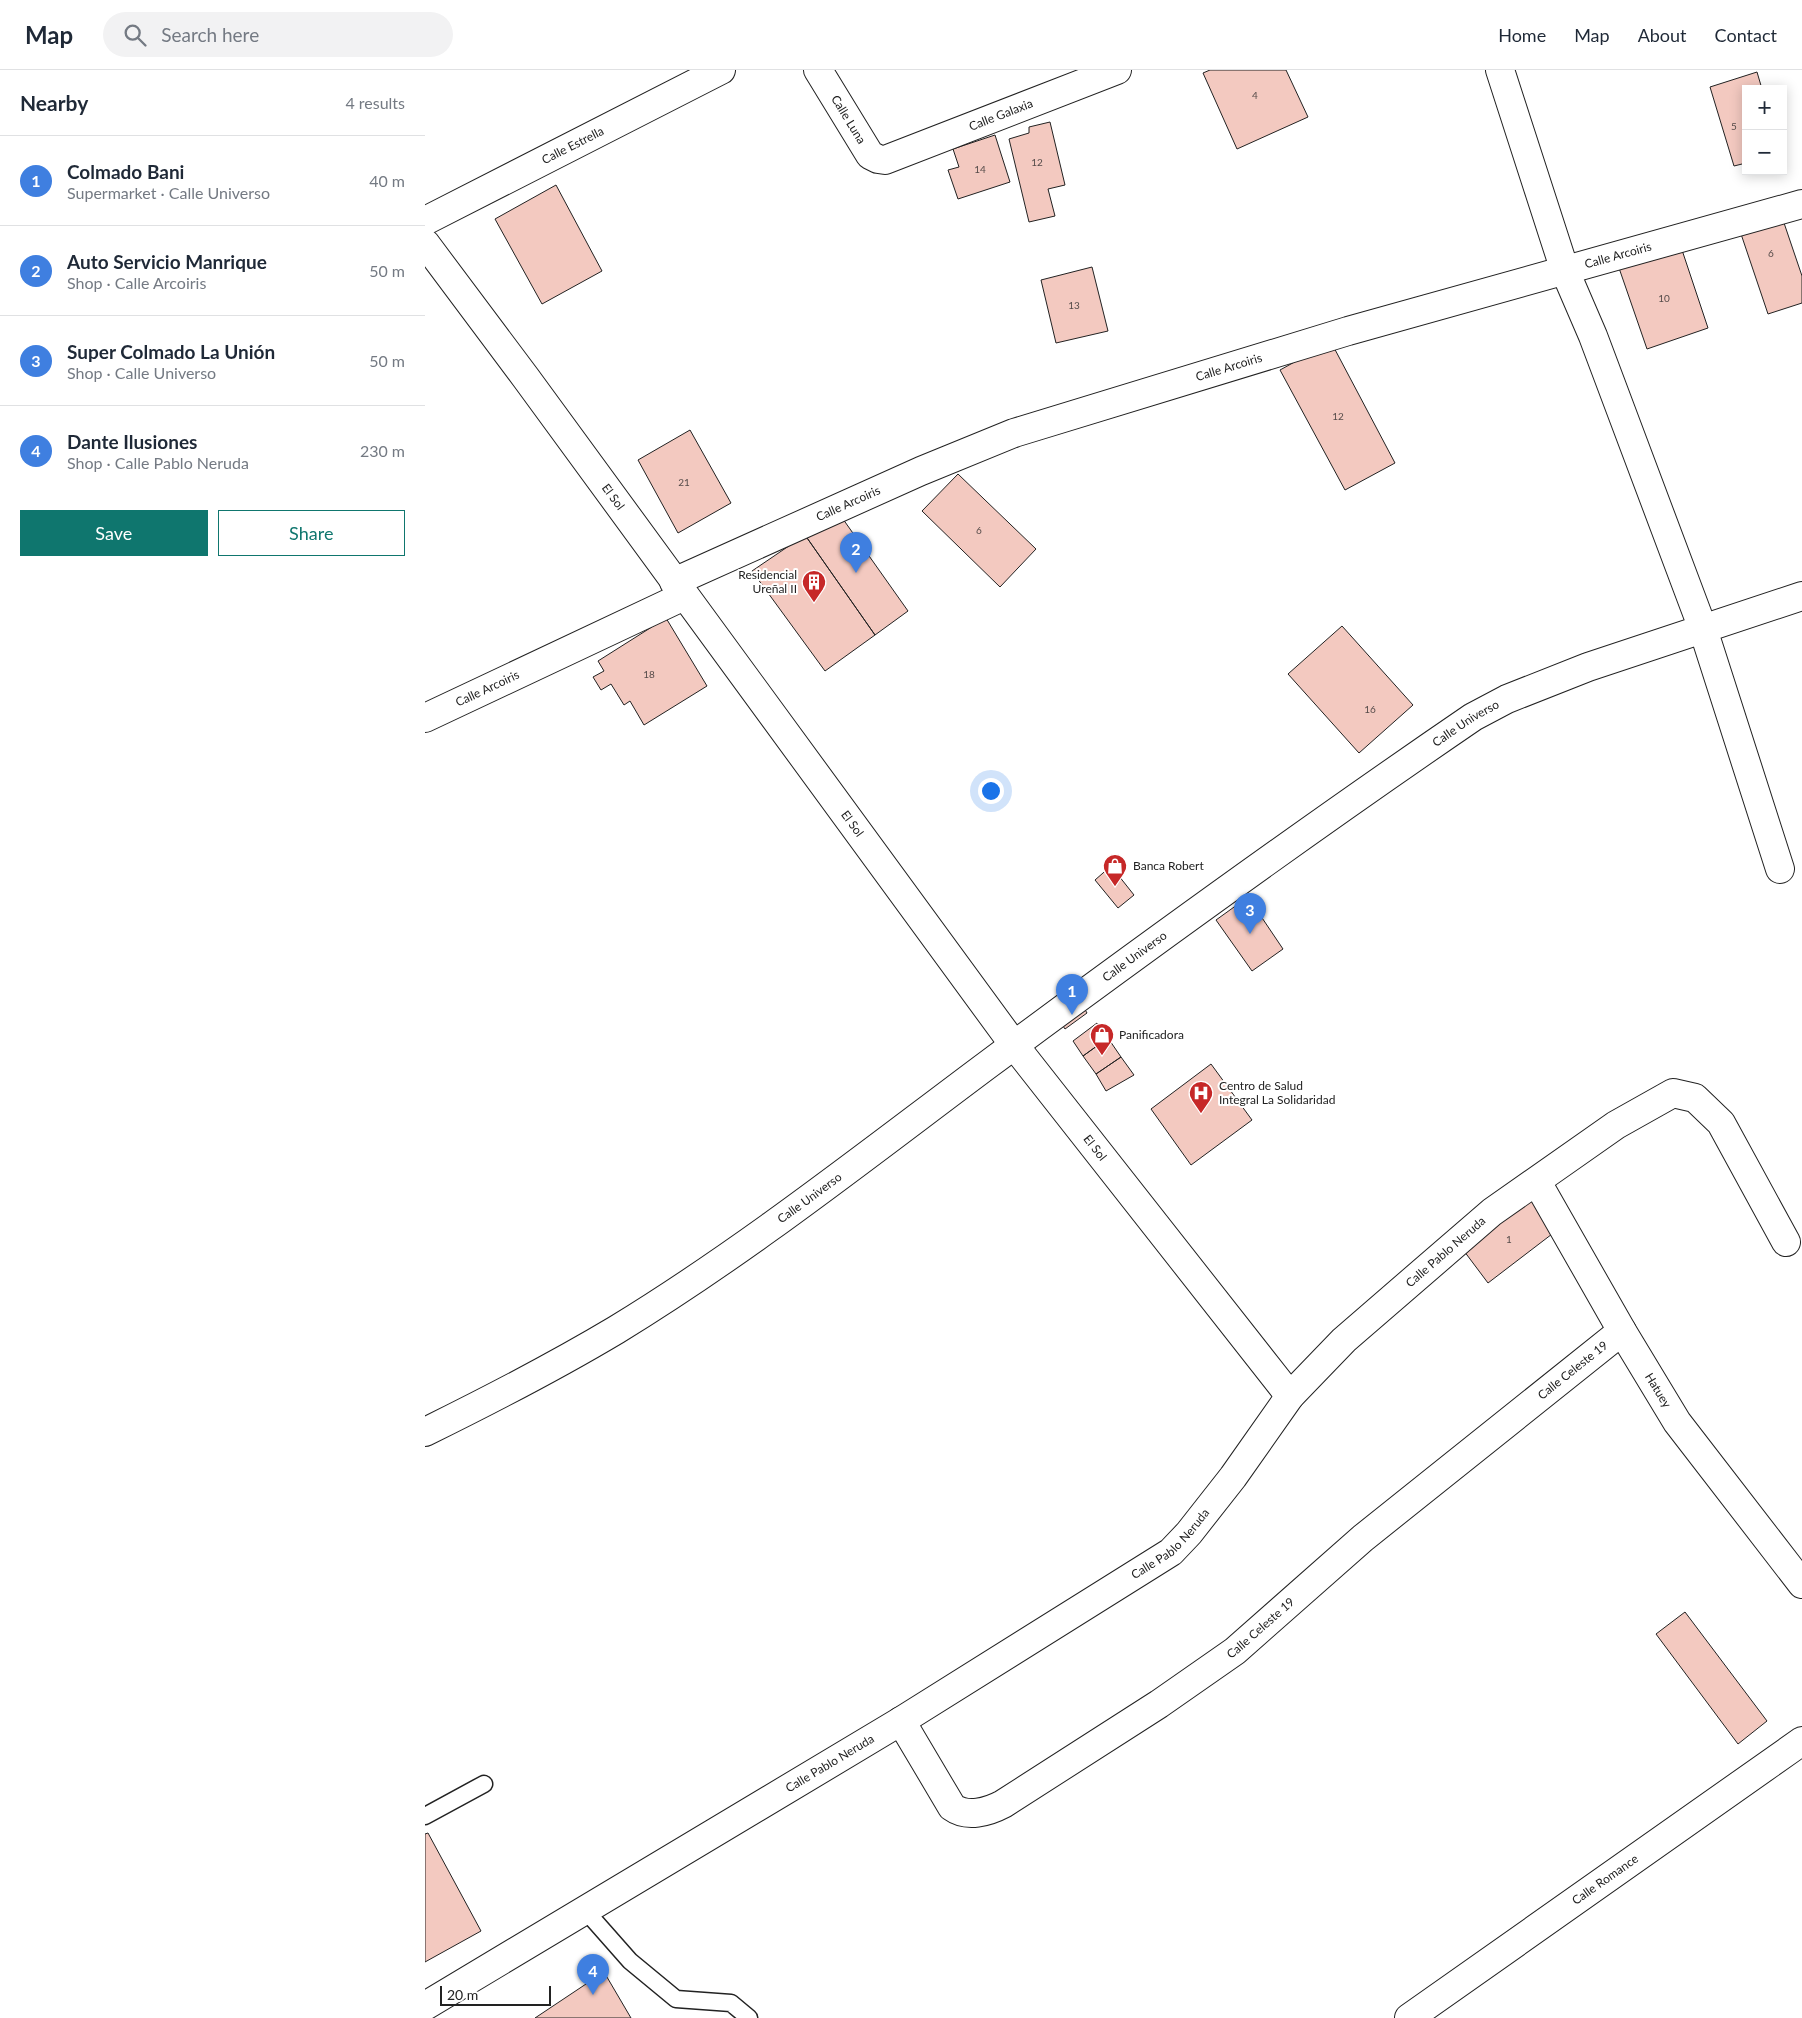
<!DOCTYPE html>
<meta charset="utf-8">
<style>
body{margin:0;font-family:Lato,sans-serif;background:#f2f2f3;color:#1f2937}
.controls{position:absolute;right:15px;top:15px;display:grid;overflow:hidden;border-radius:0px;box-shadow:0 2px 12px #0003}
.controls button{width:45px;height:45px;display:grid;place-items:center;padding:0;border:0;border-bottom:1px solid #e0e1e3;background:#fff;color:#1f2937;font:25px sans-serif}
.scale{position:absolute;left:15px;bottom:12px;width:111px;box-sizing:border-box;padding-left:5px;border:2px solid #222;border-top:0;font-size:14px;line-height:18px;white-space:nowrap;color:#222;-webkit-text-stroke:4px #fff;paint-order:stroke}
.you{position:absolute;left:565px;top:720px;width:18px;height:18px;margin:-12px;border:4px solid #fff;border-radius:50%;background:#1a73e8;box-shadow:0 0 0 8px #1a73e833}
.badge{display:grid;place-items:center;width:32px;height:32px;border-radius:50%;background:#0f766e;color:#fff;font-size:16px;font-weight:700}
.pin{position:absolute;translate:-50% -41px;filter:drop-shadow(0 1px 2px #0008)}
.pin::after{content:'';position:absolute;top:26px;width:18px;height:15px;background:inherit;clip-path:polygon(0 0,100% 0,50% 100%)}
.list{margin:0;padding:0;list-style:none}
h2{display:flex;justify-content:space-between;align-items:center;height:65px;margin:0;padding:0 20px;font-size:21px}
h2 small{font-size:16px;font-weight:400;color:#747a83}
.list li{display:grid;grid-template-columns:32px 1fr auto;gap:15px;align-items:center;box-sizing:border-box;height:90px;padding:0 20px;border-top:1px solid #e0e1e3}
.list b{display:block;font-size:19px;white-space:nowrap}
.list p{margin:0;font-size:16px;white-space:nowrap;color:#747a83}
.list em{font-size:16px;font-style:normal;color:#747a83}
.actions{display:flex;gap:10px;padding:15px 20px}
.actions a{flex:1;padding:11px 0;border:1px solid #0f766e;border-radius:0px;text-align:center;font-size:18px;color:#0f766e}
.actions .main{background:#0f766e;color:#fff}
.icon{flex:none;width:28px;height:28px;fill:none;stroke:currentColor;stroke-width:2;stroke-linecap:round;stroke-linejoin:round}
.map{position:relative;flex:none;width:1377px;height:1948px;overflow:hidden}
header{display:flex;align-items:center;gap:30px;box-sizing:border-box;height:70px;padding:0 25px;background:#fff;border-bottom:1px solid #e0e1e3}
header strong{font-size:24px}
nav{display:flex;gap:28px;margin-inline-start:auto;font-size:18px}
.search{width:350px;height:45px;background:#f2f2f3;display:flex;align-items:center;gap:12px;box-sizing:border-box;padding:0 18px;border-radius:28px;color:#747a83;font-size:19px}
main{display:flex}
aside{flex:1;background:#fff}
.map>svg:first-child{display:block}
.building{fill:#f3c9c0;stroke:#222}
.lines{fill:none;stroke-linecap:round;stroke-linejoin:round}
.lane-casing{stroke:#222;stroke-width:19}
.street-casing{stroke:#222;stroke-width:30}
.lane{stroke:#fff;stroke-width:16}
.street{stroke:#fff;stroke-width:28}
.labels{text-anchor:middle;stroke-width:4;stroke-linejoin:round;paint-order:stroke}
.number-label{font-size:10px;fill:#564c4a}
.street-label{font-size:12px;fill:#222;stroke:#fff}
.poi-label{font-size:12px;fill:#222;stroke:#fff;text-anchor:start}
</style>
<header>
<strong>Map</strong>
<div class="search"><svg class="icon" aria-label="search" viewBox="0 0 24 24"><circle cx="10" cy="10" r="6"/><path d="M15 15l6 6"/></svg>Search here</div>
<nav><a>Home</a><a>Map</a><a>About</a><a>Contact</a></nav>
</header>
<main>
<aside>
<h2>Nearby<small>4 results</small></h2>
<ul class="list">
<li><span class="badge" style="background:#3f7fe0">1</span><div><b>Colmado Bani</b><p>Supermarket · Calle Universo</p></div><em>40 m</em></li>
<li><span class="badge" style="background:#3f7fe0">2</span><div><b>Auto Servicio Manrique</b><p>Shop · Calle Arcoiris</p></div><em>50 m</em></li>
<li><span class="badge" style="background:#3f7fe0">3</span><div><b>Super Colmado La Unión</b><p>Shop · Calle Universo</p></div><em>50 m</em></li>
<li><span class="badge" style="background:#3f7fe0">4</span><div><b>Dante Ilusiones</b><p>Shop · Calle Pablo Neruda</p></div><em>230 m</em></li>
</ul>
<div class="actions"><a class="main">Save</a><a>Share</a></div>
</aside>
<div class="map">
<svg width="1377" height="1948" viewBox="0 0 1377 1948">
<rect width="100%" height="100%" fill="#fff"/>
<path class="building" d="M785,0H861L883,47L812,79L778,3Z
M1332,2L1337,19H1321V93L1309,96L1285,17Z
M625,52L640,115L623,119L630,146L604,152L584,69L604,63V57Z
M570,65L585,112L533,129L523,100L534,97L528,79Z
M131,115L177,201L117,234L70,149Z
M1357,147L1377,206V233L1343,244L1315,161Z
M1256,177L1283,258L1222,279L1194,198Z
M667,197L683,261L631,273L616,210Z
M906,272L970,393L920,420L855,300Z
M265,360L306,433L253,463L213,390Z
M533,404L611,479L575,517L497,441Z
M413,442L483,541L450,565L380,465Z
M380,465L450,565L400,601L327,501Z
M241,548L282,616L219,655L205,631L199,635L186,614L176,620L168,607L179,601L173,591Z
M917,556L988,635L934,683L863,604Z
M686,796L709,825L693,838L670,810Z
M823,827L858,879L827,901L791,850Z
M655,931L662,943L640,959L632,947Z
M672,953L683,968L658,986L648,971Z
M683,968L696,987L671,1004L658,986Z
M696,987L709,1005L681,1021L671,1004Z
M786,994L827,1050L766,1095L726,1039Z
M1105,1125L1131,1161L1063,1213L1036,1177Z
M1260,1542L1342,1651L1313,1674L1231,1564Z
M3,1763L56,1861L0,1892V1764Z
M179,1902L206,1948H110Z"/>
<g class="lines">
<g class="lane-casing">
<path id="lane" d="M0,1746L59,1714
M160,1840L205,1891L251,1929L306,1933L324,1948"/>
</g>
<g class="street-casing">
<g id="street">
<path id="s1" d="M393,0L445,85L453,89L460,90L692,0"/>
<path d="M1075,0L1140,201L1168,266L1278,559L1355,799"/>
<path id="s2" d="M0,151L296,0"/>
<path id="s3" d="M0,173L101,308L589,975L865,1326"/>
<path id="s4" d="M249,512L496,401L589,363L923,261L1377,134"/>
<path id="s5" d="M0,648L259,526"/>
<path id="s6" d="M1112,1112L1197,1261L1252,1352L1377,1514"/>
<path id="s7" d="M0,1362C65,1330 129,1297 191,1260C322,1180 443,1084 565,993C724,875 884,759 1048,647L1082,629L1163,597L1377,526"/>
<path id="s8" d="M476,1651L527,1737C542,1748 563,1742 578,1734L734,1634L810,1581L938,1468L1197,1261"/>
<path id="s9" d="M0,1936L476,1651L746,1482L764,1463L808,1407L865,1326L919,1270L1067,1142L1191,1055L1248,1023L1270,1028L1296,1053L1361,1172"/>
<path id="s10" d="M984,1948L1377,1671"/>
</g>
</g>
<use href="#lane" class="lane"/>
<use href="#street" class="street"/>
</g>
<defs>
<g id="building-pin" transform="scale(1.25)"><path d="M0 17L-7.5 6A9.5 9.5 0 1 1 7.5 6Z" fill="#c62828" stroke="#fff"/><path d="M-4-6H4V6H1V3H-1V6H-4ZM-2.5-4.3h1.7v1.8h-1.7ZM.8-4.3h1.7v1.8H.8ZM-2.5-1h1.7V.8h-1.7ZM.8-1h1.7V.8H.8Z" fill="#fff"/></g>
<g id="shop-pin" transform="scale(1.25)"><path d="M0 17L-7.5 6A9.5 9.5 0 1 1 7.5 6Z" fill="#c62828" stroke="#fff"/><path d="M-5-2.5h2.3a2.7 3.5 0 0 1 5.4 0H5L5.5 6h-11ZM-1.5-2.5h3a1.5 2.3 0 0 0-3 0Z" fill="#fff"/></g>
<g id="hospital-pin" transform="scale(1.25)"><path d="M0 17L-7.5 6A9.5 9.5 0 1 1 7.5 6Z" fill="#c62828" stroke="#fff"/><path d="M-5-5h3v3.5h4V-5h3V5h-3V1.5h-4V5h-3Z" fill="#fff"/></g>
</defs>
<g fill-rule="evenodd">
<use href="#building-pin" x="389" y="512"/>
<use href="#shop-pin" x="690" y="796"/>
<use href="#shop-pin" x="677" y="965"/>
<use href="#hospital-pin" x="776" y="1023"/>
</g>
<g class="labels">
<g class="number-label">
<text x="830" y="29">4</text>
<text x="1309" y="60">5</text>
<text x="612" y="96">12</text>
<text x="555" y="103">14</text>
<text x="1346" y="187">6</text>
<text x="1239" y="232">10</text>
<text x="649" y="239">13</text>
<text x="913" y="350">12</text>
<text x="259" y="416">21</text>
<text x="554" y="464">6</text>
<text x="224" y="608">18</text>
<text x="945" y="643">16</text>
<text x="1084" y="1173">1</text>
</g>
<g class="street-label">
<text dy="4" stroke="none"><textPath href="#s1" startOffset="240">Calle Galaxia</textPath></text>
<text dy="4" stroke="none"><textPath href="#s1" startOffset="58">Calle Luna</textPath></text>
<text dy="4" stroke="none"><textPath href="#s2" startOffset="166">Calle Estrella</textPath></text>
<text dy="4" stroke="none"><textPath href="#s4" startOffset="1001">Calle Arcoiris</textPath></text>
<text dy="4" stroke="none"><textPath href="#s4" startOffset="596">Calle Arcoiris</textPath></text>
<text dy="4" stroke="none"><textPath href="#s3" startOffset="316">El Sol</textPath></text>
<text dy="4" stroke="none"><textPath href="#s4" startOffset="191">Calle Arcoiris</textPath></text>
<text dy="4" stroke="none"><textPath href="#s5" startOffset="69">Calle Arcoiris</textPath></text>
<text dy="4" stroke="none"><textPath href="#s7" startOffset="1261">Calle Universo</textPath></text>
<text dy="4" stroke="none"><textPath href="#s3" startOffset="721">El Sol</textPath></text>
<text dy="4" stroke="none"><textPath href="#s7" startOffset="856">Calle Universo</textPath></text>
<text dy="4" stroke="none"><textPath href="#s3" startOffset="1126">El Sol</textPath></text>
<text dy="4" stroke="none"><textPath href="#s7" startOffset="451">Calle Universo</textPath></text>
<text dy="4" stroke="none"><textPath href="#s9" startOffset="1282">Calle Pablo Neruda</textPath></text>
<text dy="4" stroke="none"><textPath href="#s8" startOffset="871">Calle Celeste 19</textPath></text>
<text dy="4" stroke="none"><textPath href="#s6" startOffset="241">Hatuey</textPath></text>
<text dy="4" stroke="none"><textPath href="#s9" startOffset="878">Calle Pablo Neruda</textPath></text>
<text dy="4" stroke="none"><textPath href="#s8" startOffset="466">Calle Celeste 19</textPath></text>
<text dy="4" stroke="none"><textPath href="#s9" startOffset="472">Calle Pablo Neruda</textPath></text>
<text dy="4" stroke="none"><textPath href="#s10" startOffset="240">Calle Romance</textPath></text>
</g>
<g class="poi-label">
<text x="372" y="509" text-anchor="end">Residencial<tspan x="372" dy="14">Ureñal II</tspan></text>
<text x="708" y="800">Banca Robert</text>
<text x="694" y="969">Panificadora</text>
<text x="794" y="1020">Centro de Salud<tspan x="794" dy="14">Integral La Solidaridad</tspan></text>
</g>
</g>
</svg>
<div class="controls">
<button>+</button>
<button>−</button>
</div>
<div class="scale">20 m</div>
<div class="you"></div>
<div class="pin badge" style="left:647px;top:945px;background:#3f7fe0">1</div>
<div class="pin badge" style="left:431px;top:503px;background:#3f7fe0">2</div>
<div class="pin badge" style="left:825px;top:864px;background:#3f7fe0">3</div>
<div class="pin badge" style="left:168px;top:1925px;background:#3f7fe0">4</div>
</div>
</main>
